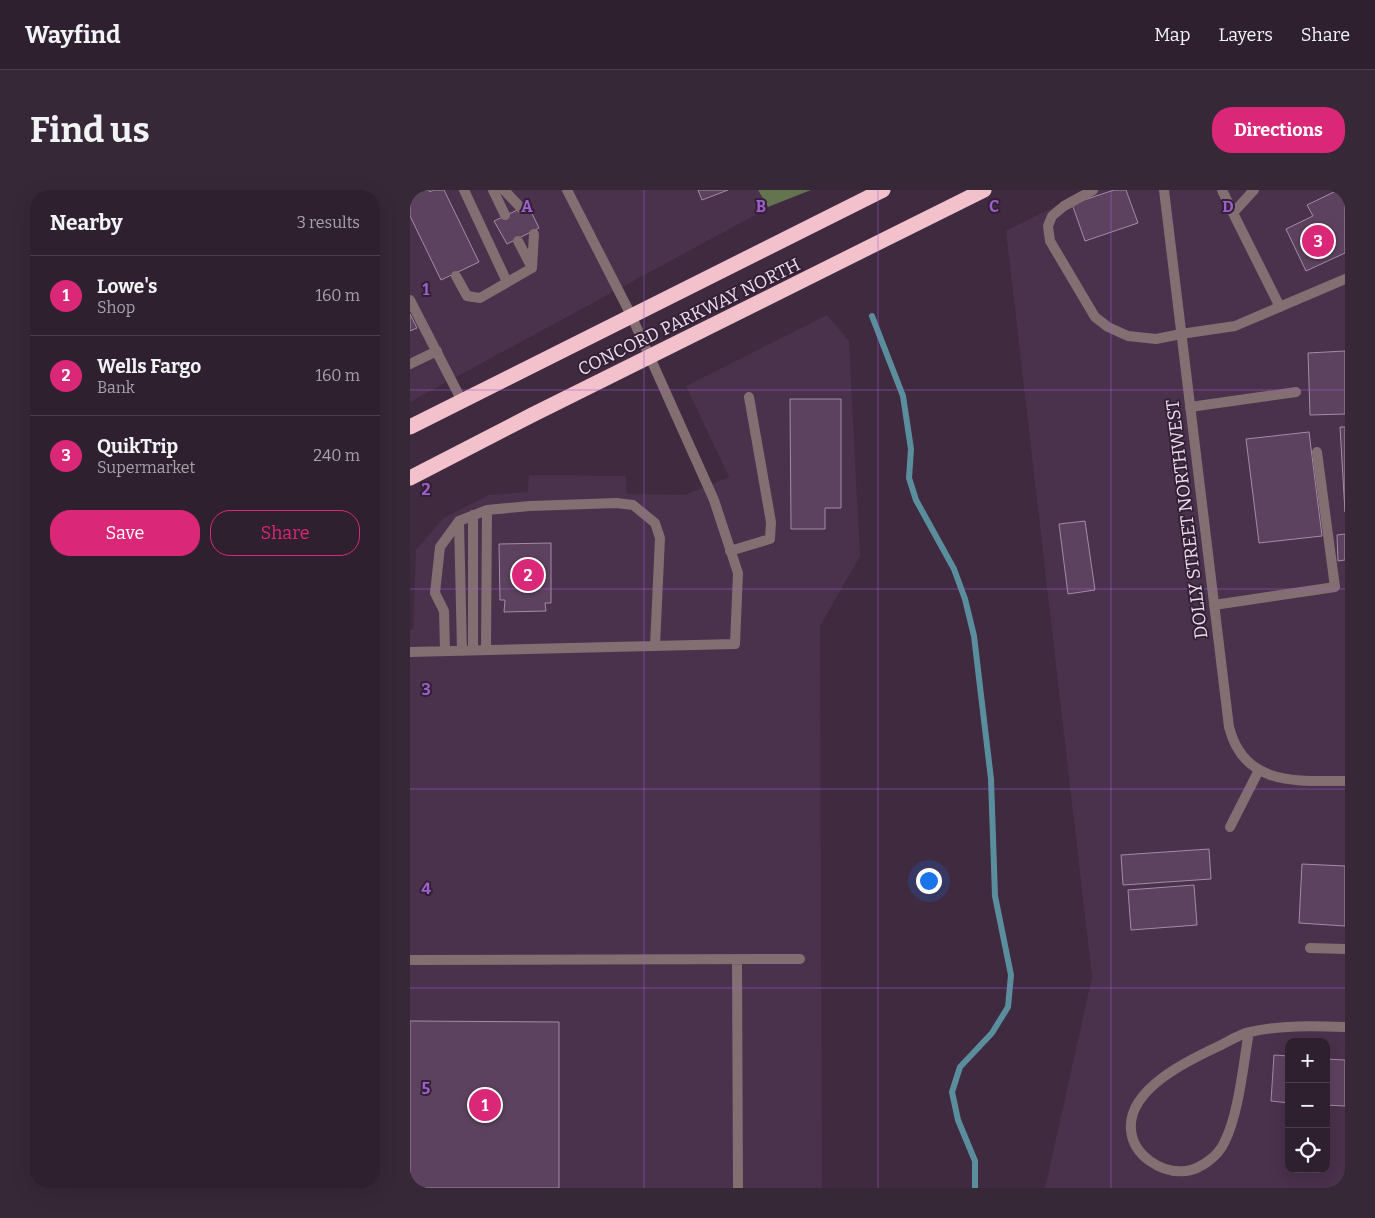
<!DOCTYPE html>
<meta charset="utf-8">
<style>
body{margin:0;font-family:Bitter,serif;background:#372838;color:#f1f3f6}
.controls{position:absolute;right:15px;bottom:15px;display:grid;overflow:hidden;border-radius:10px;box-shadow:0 5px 20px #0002}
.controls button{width:45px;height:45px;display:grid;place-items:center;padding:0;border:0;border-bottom:1px solid #4a3e4c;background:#2f2030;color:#f1f3f6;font:25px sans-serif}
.you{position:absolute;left:518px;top:690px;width:18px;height:18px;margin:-12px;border:4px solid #fff;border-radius:50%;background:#1a73e8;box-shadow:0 0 0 8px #1a73e833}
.badge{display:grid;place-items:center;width:32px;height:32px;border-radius:50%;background:#db2777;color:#fff;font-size:16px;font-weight:700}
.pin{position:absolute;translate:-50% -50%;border:2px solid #fff;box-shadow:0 1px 5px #0006}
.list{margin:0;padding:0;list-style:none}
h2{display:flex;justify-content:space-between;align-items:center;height:65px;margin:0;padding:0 20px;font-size:21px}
h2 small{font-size:16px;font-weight:400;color:#a7a3ab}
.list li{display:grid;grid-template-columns:32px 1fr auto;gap:15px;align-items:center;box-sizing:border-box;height:80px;padding:0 20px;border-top:1px solid #4a3e4c}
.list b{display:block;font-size:19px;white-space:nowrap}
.list p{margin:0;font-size:16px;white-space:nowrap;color:#a7a3ab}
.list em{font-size:16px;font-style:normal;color:#a7a3ab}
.actions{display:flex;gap:10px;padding:15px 20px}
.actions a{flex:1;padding:11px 0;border:1px solid #db2777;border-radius:20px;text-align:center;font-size:18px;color:#db2777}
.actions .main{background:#db2777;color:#fff}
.icon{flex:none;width:28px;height:28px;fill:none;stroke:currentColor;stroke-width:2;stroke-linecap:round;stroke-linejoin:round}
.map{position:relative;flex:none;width:935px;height:998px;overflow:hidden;border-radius:20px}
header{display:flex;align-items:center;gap:30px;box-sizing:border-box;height:70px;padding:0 25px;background:#2f2030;border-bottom:1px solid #4a3e4c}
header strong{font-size:24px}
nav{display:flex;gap:28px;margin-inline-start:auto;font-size:18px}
.intro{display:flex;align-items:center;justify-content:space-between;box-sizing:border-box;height:120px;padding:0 30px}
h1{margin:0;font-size:35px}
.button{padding:12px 22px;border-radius:20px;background:#db2777;color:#fff;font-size:18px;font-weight:700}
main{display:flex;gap:30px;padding:0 30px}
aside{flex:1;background:#2f2030;border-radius:20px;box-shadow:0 5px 20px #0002}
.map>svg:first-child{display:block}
.built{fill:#4a314c;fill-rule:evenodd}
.forest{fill:#63744f}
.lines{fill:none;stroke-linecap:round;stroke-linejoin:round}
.stream{stroke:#5b8e9d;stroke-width:6}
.building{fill:#5d425f;stroke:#a48ba6}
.lane{stroke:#836e72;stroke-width:10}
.street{stroke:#836e72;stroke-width:10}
.highway{stroke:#f2c1cb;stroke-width:15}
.grid{fill:none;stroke:#9d61cd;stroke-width:1;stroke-opacity:0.55}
.labels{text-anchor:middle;stroke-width:4;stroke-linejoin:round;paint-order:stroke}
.street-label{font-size:18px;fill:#ecdeed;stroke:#342036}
.grid-label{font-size:16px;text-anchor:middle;font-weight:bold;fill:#9d61cd;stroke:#342036;stroke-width:4;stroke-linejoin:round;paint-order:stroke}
</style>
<header>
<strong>Wayfind</strong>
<nav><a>Map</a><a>Layers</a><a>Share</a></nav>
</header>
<div class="intro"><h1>Find us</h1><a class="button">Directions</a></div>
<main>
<aside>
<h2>Nearby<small>3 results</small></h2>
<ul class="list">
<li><span class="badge">1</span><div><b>Lowe's</b><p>Shop</p></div><em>160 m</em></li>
<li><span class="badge">2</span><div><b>Wells Fargo</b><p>Bank</p></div><em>160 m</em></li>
<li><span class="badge">3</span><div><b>QuikTrip</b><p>Supermarket</p></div><em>240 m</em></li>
</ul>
<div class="actions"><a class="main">Save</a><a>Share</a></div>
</aside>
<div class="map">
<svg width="935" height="998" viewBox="0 0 935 998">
<rect width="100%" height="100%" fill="#3f2a40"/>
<path class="built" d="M0,0H348L358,18L0,212Z
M677,0H935V998H635L682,787L596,41ZM879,852H916V979H879Z
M417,125L439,151L450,366L410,436L412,998H0V440H3L6,360L34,328L79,305L118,302L119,285L216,286L217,304L275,305L319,287L276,196Z"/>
<path class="forest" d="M348,0H401L358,17Z"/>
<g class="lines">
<path class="stream" d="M462,126L493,206L501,259L499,288L506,310L544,379L555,409L564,446L581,589L585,706L601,785L598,817L582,843L550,877L542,902L548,930L565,971V998"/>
</g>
<path class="building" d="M0,0H19L20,2L23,0H34L69,72L31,90L0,26Z
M288,0H318L292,10Z
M704,0H716L728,33L675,51L662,14Z
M928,0H935V63L896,81L876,39L903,26L897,15Z
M118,15L129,38L97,54L84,31Z
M0,124L7,138L0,141Z
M935,161V224L900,225L898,163Z
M380,209H431V318H415V339H381Z
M930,237H935V322Z
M899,242L912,346L849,353L836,249Z
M675,331L685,400L658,404L649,334Z
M935,344V370L928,371L927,345Z
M141,353V413H135L136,421L94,422L95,410H90L89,354Z
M799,659L801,689L713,695L711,665Z
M892,674L935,676V736L889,733Z
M784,695L787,735L721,740L718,700Z
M0,831L149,832V998H0Z
M864,865L879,866V913L861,911Z
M916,869L935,870V916L916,915Z"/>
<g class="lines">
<path class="lane" d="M54,0L97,92
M83,0L95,25
M94,0L111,18
M683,0L654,16L642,26L638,36L640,51L685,127L698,137L718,146L746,149L771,144L825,136L935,89
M812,0L823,23
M844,0L823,23L870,117
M122,78L124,44
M46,86L57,106L70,108L122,78L108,51
M0,110L52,211
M0,174L27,161
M780,217L886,202
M49,331L52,461
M320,361L360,349L361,332L339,207
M804,415L925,397L907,262
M63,460V325
M76,460L77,320
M35,461L34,421L25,403L30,357L49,331L77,320L120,316L206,313L223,315L245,333L250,348L245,456
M0,462L325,454L328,383L304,310L221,125L157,0
M820,637L849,580
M900,758L935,759
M327,769L328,998
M0,770L390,769
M839,842C833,875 829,924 814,953C808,966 791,979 776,981C751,984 723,965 721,940C717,899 779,870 809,856C819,851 830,844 840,842C871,835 904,836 935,837"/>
<path class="street" d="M754,0L819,537C834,596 886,591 935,591"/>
<path class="highway" d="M0,237L473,0
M0,288L122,225L574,0"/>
</g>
<path class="grid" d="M234,0V998M468,0V998M701,0V998M0,200H935M0,399H935M0,599H935M0,798H935"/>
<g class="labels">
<g class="street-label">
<text transform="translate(279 127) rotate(-26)" y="6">CONCORD PARKWAY NORTH</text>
<text transform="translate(777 329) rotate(-97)" y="6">DOLLY STREET NORTHWEST</text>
</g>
</g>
<g class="grid-label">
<text x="117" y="22">A</text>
<text x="351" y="22">B</text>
<text x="584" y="22">C</text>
<text x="818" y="22">D</text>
<text x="16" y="105">1</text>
<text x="16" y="305">2</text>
<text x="16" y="505">3</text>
<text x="16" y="704">4</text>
<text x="16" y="904">5</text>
</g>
</svg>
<div class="controls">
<button>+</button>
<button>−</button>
<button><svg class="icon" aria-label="locate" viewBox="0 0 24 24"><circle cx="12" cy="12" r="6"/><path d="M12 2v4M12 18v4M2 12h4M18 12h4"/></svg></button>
</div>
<div class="you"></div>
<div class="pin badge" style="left:75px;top:915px">1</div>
<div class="pin badge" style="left:118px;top:385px">2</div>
<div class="pin badge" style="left:908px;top:51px">3</div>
</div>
</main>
